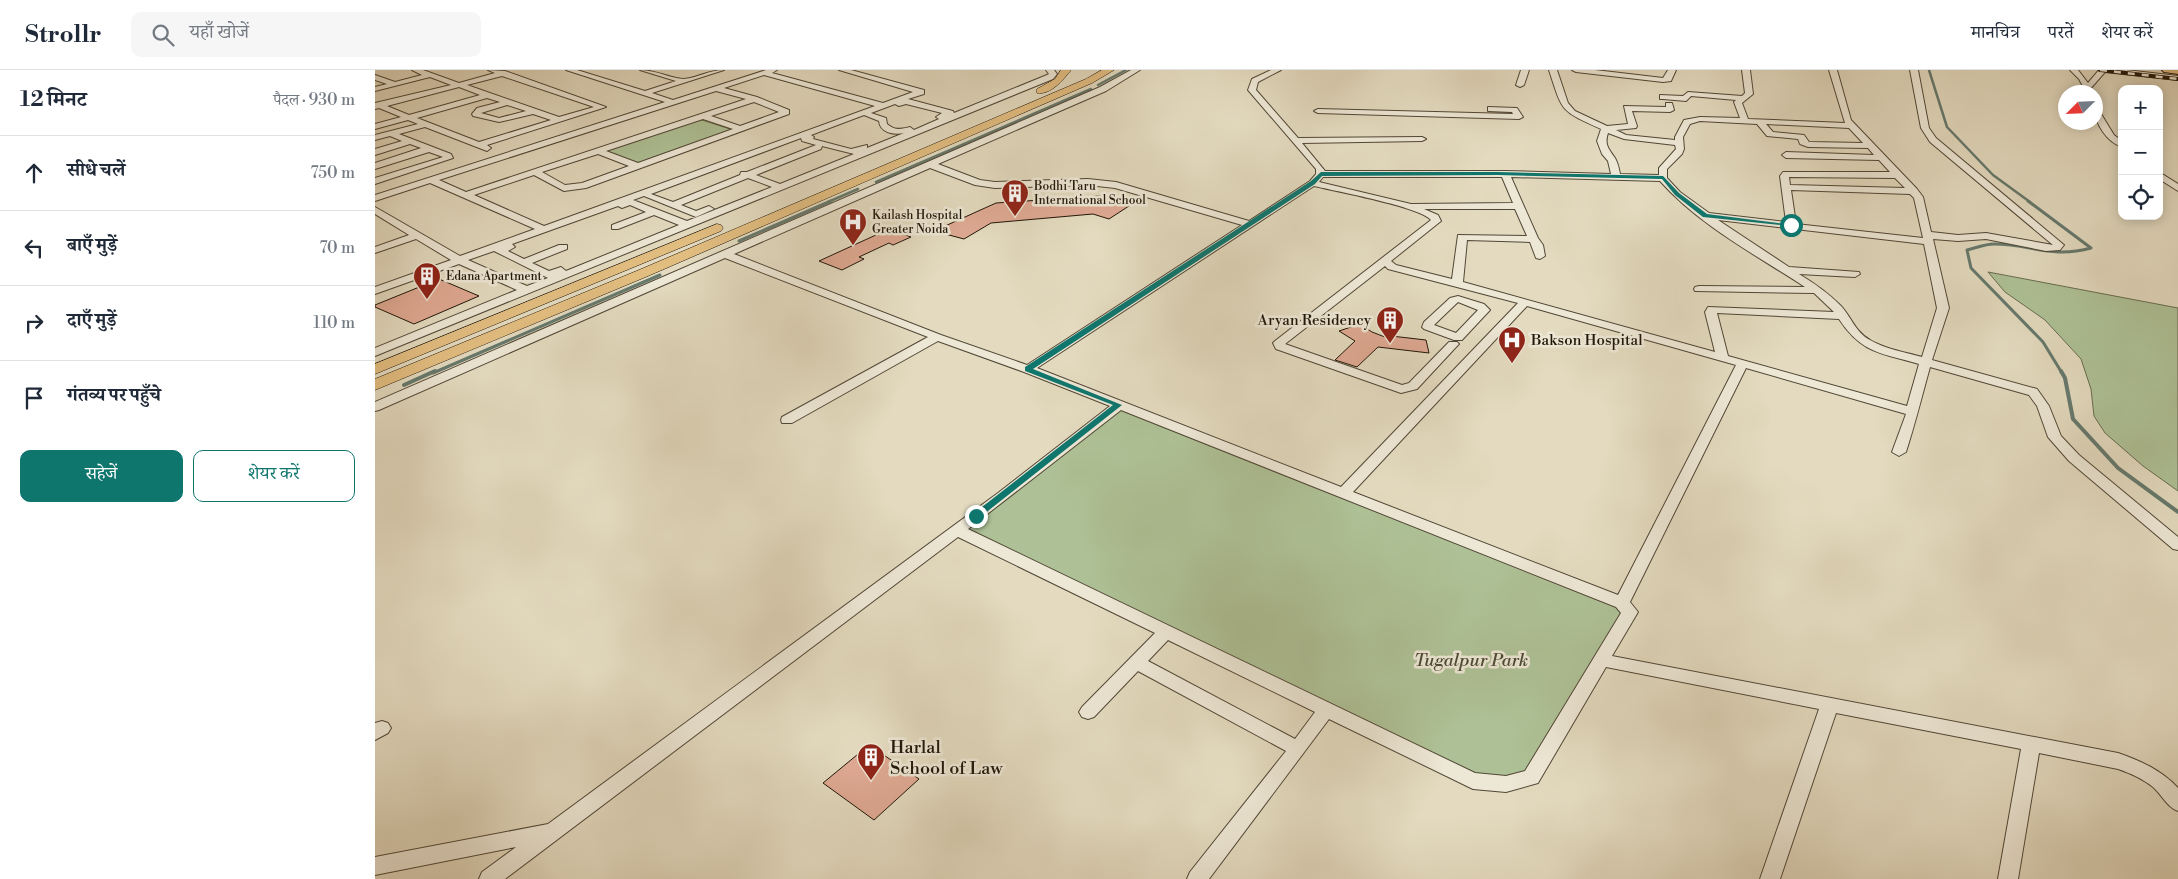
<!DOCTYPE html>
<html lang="hi">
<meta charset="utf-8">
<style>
body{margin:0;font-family:"Libre Bodoni","Noto Serif Devanagari",serif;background:#f6f6f7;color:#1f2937}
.controls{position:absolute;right:15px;top:15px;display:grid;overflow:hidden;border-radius:10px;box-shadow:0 2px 12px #0003}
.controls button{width:45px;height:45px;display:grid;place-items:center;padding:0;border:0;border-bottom:1px solid #e0e1e3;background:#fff;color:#1f2937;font:25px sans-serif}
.compass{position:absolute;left:1683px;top:15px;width:45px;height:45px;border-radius:50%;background:#fff;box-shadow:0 2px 12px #0003;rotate:246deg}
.stop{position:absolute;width:15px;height:15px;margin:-11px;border:4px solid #0f766e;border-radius:50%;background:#fff}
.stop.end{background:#0f766e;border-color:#fff;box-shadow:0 1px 5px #0008}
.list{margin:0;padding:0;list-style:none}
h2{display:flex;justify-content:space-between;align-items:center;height:65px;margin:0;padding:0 20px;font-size:21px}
h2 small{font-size:16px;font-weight:400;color:#747a83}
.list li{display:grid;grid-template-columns:32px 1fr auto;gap:15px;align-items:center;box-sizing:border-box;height:75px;padding:0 20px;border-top:1px solid #e0e1e3}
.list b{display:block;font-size:19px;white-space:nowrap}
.list em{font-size:16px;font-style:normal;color:#747a83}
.actions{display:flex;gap:10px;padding:15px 20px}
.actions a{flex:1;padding:11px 0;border:1px solid #0f766e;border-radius:10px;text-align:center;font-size:18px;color:#0f766e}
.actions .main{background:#0f766e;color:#fff}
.icon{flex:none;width:28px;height:28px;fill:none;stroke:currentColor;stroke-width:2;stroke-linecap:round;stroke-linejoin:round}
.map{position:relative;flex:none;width:1803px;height:809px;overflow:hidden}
header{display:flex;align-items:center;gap:30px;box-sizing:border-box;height:70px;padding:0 25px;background:#fff;border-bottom:1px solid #e0e1e3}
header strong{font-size:24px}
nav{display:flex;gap:28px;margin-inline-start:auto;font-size:18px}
.search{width:350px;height:45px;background:#f6f6f7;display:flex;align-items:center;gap:12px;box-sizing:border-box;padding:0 18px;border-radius:10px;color:#747a83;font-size:19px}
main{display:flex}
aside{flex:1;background:#fff}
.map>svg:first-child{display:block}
.green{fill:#aec196;stroke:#676c50}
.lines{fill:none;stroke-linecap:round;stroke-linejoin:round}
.stream-far2{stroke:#66796d;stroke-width:2.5}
.stream-far1{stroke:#66796d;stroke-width:3}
.stream{stroke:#66796d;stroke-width:4}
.building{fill:#dfa993;stroke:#201609}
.minor-casing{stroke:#514736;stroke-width:2}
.major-casing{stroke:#201609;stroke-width:1}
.highway-casing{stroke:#201609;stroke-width:2}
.minor{fill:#ede7d5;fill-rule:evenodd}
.major{fill:#e2bd80;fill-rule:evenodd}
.highway{fill:#e2bd80;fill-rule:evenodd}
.rail-casing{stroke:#201609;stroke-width:4}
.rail{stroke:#ede7d5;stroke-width:2.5;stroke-dasharray:7;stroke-linecap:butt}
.route{fill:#0f766e}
.labels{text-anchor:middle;stroke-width:5;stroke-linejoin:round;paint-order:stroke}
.far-poi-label{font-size:12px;fill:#201609;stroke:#ede7d5;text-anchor:start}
.poi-label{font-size:15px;fill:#201609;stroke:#ede7d5;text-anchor:end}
.near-park-label{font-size:18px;font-style:italic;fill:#4b4933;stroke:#ede7d5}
.near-poi-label{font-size:18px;fill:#201609;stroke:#ede7d5;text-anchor:start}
</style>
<header>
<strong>Strollr</strong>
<div class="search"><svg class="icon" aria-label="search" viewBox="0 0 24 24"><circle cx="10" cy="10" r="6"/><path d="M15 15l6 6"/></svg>यहाँ खोजें</div>
<nav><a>मानचित्र</a><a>परतें</a><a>शेयर करें</a></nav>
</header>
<main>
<aside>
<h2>12 मिनट<small>पैदल · 930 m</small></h2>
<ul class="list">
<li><svg class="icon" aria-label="ahead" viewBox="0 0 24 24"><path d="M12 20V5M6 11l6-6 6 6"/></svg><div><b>सीधे चलें</b></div><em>750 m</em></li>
<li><svg class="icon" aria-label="left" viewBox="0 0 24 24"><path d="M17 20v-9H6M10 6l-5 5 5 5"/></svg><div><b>बाएँ मुड़ें</b></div><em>70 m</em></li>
<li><svg class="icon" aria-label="right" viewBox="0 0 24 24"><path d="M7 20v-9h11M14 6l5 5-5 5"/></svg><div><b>दाएँ मुड़ें</b></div><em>110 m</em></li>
<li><svg class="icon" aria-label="arrive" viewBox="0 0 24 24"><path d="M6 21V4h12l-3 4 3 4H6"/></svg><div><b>गंतव्य पर पहुँचे</b></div></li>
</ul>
<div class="actions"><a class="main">सहेजें</a><a>शेयर करें</a></div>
</aside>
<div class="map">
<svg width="1803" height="809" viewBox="0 0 1803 809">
<rect width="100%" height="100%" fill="#e3dabf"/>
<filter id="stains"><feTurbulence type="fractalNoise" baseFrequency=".004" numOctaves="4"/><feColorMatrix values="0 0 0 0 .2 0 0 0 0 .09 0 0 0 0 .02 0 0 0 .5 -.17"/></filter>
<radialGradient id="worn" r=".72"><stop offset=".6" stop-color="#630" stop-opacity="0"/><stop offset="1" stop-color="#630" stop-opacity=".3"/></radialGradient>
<path class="green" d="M324,49L358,60L264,94L229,81Z
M1613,202L1803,238V421L1768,396L1730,363L1719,346L1716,319L1706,289L1670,250L1630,222Z
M744,335L1252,537L1156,707L1098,711L582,460Z"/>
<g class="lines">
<path class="stream-far2" d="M1554,0L1572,57L1618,105L1655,132
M723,15L751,0
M501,112L716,19
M453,132L483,119"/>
<path class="stream-far1" d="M1653,131L1716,178C1676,189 1656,174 1619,174C1610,174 1601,178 1592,180L1596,198L1668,272L1687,303
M364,171L456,131
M58,303L285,205"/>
<path class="stream" d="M1686,301L1690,308L1698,349L1743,398L1803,442
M29,315L60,301"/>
</g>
<path class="building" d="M725,126L757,134L734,149L718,144L616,153L589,169L559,161L621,133Z
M514,159L536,167L518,175L514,173L484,187L489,189L467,200L444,191Z
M64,209L104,226L39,254L0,237V235Z
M985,254L997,262L1015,269L1016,266L1051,270L1054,283L1003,277L982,297L960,290L980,271L964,261Z
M494,675L544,709L499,750L448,713Z"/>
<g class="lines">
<g class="minor-casing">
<path id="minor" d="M37,0H48L84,13L120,3L113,0L130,1L231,37L112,75L116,78L112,81L50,57L24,64L76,84L78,88L0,114V108L68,87L54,82L0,99V93L46,78L35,74L0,85V79L27,71L15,66L0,70V65L43,54L33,50L0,59V54L26,47L4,38L0,39V33L76,15L55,7L0,21V17L12,14L0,10V5L20,12L47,5ZM127,6L219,37L184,47L92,15ZM84,17L105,25L34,45L12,36ZM112,28L125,32L102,38L97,44L98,46L124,52L158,44L176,50L104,72L42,48ZM132,35L151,41L124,48L106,43Z
M191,0H202L270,21L301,11L265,0C281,0 297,9 309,9C322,8 334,0 349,0L277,23L298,30L391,0H402L397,3L508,33L538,22L464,0H476L549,20V24L533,29L578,41L579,43L672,5L674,4L671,0H679L682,4L678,9L0,286V278L142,220L84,194L0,224V217L76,190L41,169L0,183V177L34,165L0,144V137L85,186L160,159L55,113L0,131V125L290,32ZM389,5L500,36L169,156L99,125L159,105L189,121L211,118L414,44V40L382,27L349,18ZM341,21L371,29L91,122L64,110ZM379,32L404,42L365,56L336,46ZM520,34L524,36L531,34L567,43L561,47L564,49L539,60L535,57C526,59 520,61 512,54L511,48L496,43ZM489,45L504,51C505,63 519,65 529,63L492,78V75L476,79L438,69L439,67L436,65ZM328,49L358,59L263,93L231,81ZM426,68L427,71L441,75L372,102H366L365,105L298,132L276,124ZM447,76L479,84L405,114L381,105L446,79ZM223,84L254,96L207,113L190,115L167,102ZM373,108L397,117L312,151L258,130L269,126L321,147L339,139L334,136L321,141L306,135ZM255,135L271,142L237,155V159H243L279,145L304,155L191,201L186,197L174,201L157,193L192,179V175H184L149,189L133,181L140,177L137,174L243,136L247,138ZM119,181L173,208L152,216L93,190Z
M756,0H765L731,21L563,94L605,110L620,112L713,109L741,112L874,151L935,111L941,104V99L873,20L877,9L896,0H906L883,12L881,20L923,68L1047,67L1051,69L1047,71L927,73L950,101H1130L1236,104L1233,91L1227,84L1222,71L1226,59C1185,40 1188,43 1174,0H1182L1193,33L1200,41L1232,56L1253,54L1249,36L1291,37V33H1297L1299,40L1295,42L1257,41L1262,56L1261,58L1241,60L1251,65L1300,70V67L1309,50L1325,47L1365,48L1359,32L1361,30L1316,26L1311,31L1288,29H1285V25L1308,26L1313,22L1367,26L1370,23L1367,0H1375L1378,24L1367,33L1373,49L1470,53L1454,0H1462L1476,50L1542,119L1548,127L1556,162L1583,165L1611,163L1678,175L1555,72L1546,58L1535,0H1543L1554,58L1561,68L1689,175L1685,180L1671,181L1611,169L1583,171L1558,169L1574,238L1557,290L1662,319L1674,336L1686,366L1704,385L1803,467V480L1798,479L1694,391L1673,367L1662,336L1654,325L1555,297C1547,326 1540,354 1531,382L1524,386L1517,382L1531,344L1371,298L1255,532L1263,542L1237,586L1743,683C1766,691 1786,700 1803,718V741C1792,737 1787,725 1778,717C1768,709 1755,703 1743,699L1664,683L1643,809H1623L1646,679L1461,643L1405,809H1385L1444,639L1231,597L1163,713L1131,722L1098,719L954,649L834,809H812L815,802L911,681L763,601L719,647L713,649L707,647L704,642L707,637L780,563L583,467L130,809H104L107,802L141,777L0,805V787L173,754L623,423L735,336L649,302L563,271L417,353H407L406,350L407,347L553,267L350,188L4,340L0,341V332L725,17ZM1325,51L1382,54L1392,66L1423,69L1425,74L1433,77L1493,78L1499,85L1411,82L1407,85L1411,88L1504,90L1515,102H1408L1405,106L1411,152L1334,143L1305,122L1292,108V99L1307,84L1309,79L1308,67L1315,54ZM1391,54L1474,58L1488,73L1434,72L1429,65L1398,62ZM1233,63L1249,69L1300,75L1301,79L1284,98V105L1245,104C1244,99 1243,93 1240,88C1234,79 1229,75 1233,63ZM555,98L600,115L620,118L713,115L740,118L867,155L652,295L566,265L359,184ZM948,107H1127L1138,133L1036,134L944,112ZM1136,107L1285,111C1324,155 1381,185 1430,217L1324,216L1320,217L1319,219L1320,221L1439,223L1459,242L1333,237L1330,242L1340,282L1088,212L1092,170L1155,172L1161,188L1165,189L1170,186L1168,175L1163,168ZM1414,107L1520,108L1530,118L1415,115ZM939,116C960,121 1046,137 1056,150L900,271L898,273L901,279L1026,323L1042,319L1082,276L1084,274L1082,272H1074L1034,313L1027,315L910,274L1010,196L1013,199L1143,233L966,417L662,298ZM1416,120L1535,124L1539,128L1548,168L1421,154ZM1049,139H1140L1152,166L1083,165L1077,209L1021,195L1016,191L1066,151L1063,145ZM1343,150L1549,174L1562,238L1547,287C1529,282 1510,279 1495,270C1480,262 1476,246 1465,235C1453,223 1439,213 1424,204L1480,207L1485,204L1484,202L1414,197ZM1152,236L1361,295L1243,525L978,422ZM1342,243L1464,249C1487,284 1507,283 1544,294L1532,336L1353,286ZM746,340L1241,537L1246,543L1150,701L1131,706L1100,703L593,459ZM793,570L940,642L920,669L773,591Z
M1146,0H1154L1149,15L1145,17L1141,15Z
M1197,0H1220L1288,8L1293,0H1301L1296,11L1288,12L1201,2Z
M1695,0H1703L1713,13L1724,0H1751L1803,6V10L1730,2L1716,18L1717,22H1711L1704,9Z
M1113,37L1142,38L1148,47L1144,49L943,43L939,41L943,39L1138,44L1137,42L1113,41Z
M1720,39H1723L1739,65L1747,71V77C1732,72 1720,54 1720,39Z
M1784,102L1803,114V121L1784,109Z
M1083,226L1109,234L1115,240L1087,270H1079L1049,259L1047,257L1049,252L1075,228ZM1083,232L1103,240L1081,263L1059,255Z
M7,651L13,653L16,658L13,663L0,670V653Z"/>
</g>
<g class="major-casing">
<path id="major" d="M686,0H696C688,10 676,25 662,23V19L680,9Z
M727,0H739L717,13L273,206L0,320V309L264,200L711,9Z
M342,154L346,155L348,158L346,161L0,304V294Z"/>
</g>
<g class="highway-casing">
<path id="highway" d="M1787,0H1803V4L1789,2Z"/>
</g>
<use href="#minor" class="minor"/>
<use href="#major" class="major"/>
<use href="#highway" class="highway"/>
<g class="rail-casing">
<path id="rail" d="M1725,0L1803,9"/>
</g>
<use href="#rail" class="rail"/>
</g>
<path class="route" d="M946,102H1123L1288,106L1304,123L1332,144L1419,155L1416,156L1328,147L1300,125L1287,109L1123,105L947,106L940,114L658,299L747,335L604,448H598V444L738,335L650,301V297L936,111Z"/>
<defs>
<g id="building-pin" transform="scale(1.4375)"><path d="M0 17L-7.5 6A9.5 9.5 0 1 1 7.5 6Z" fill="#8f2418" stroke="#ede7d5"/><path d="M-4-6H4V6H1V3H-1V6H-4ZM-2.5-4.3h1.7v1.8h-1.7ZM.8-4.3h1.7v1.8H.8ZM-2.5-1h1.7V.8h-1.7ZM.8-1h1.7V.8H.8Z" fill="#fff"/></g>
<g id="hospital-pin" transform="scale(1.4375)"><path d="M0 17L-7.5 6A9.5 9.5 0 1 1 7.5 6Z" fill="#8f2418" stroke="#ede7d5"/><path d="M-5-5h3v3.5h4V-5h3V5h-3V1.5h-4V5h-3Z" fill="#fff"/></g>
</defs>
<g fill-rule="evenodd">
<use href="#building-pin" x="640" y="123"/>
<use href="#hospital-pin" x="478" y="152"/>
<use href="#building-pin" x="52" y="206"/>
<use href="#building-pin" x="1015" y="250"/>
<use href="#hospital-pin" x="1137" y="270"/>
<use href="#building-pin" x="496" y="687"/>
</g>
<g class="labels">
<g class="far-poi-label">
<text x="659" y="120">Bodhi Taru<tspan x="659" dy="14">International School</tspan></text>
<text x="497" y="149">Kailash Hospital<tspan x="497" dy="14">Greater Noida</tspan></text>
<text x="71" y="210">Edana Apartment</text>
</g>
<g class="poi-label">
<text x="996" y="255">Aryan Residency</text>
<text x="1156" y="275" text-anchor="start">Bakson Hospital</text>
</g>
<g class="near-park-label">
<text x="1096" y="596">Tugalpur Park</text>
</g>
<g class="near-poi-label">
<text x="515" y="683">Harlal<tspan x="515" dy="21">School of Law</tspan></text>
</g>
</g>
<rect width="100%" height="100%" filter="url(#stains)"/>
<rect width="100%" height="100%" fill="url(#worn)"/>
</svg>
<div class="controls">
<button>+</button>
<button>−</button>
<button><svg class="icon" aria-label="locate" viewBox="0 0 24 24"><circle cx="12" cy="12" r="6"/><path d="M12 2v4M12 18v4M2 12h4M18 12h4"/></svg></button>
</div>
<svg class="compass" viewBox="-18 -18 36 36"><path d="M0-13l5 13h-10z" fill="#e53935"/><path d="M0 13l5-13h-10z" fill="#747a83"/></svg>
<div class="stop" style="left:1416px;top:155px"></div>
<div class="stop end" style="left:601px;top:446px"></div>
</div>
</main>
